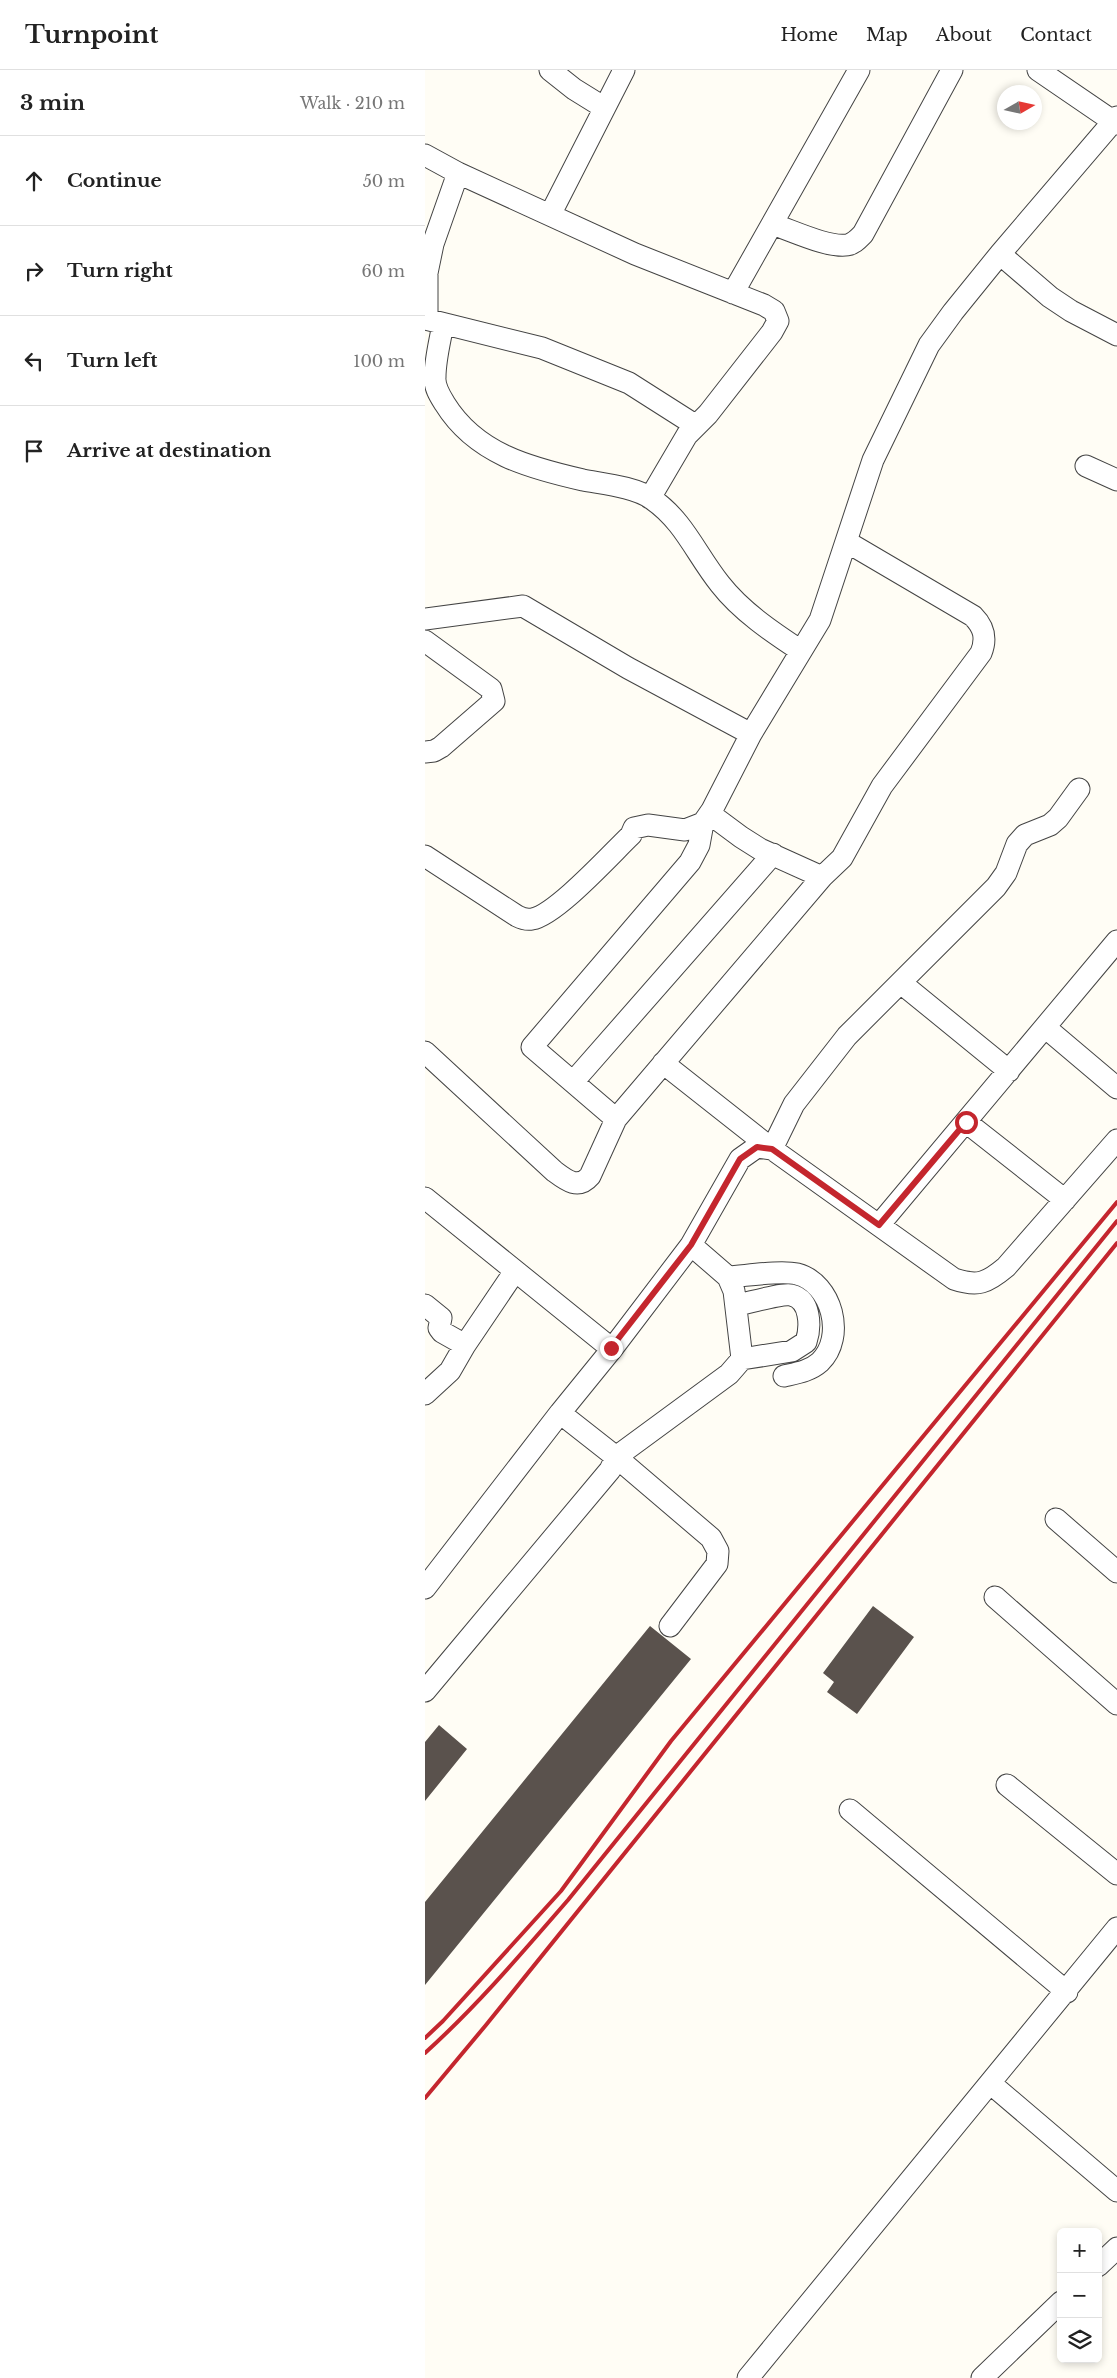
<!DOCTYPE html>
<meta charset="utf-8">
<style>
body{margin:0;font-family:"Libre Baskerville",serif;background:#f2f2f2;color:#222}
.controls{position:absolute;right:15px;bottom:15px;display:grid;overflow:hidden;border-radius:8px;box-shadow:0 2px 8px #0003}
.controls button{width:45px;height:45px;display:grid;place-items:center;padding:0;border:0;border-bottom:1px solid #e0e0e0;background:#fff;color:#222;font:25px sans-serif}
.compass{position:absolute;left:572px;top:15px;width:45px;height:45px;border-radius:50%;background:#fff;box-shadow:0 2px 8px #0003;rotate:81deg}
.stop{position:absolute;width:15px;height:15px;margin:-11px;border:4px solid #c4262e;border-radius:50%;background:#fff}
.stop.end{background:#c4262e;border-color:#fff;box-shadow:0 1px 5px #0008}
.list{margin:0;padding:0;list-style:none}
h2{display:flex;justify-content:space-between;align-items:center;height:65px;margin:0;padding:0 20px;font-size:21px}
h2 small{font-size:16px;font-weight:400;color:#767676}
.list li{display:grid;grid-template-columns:32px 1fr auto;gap:15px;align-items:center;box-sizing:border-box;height:90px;padding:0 20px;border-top:1px solid #e0e0e0}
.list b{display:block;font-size:19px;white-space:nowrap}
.list em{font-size:16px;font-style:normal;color:#767676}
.icon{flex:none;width:28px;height:28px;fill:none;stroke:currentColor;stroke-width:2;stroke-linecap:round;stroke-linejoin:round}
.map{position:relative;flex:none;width:692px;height:2308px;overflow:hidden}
header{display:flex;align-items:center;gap:30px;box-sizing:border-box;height:70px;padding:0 25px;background:#fff;border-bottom:1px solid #e0e0e0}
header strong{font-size:24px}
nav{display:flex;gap:28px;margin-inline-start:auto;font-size:18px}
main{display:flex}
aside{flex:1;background:#fff}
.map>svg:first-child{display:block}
.building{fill:#5a524d}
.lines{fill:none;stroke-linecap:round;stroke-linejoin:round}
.minor-casing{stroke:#444;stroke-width:23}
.minor{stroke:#fff;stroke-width:21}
.rail{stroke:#c4262e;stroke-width:4}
.route{stroke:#c4262e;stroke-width:6}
</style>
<header>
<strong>Turnpoint</strong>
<nav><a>Home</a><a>Map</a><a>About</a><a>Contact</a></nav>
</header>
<main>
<aside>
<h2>3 min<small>Walk · 210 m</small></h2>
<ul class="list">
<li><svg class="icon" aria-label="ahead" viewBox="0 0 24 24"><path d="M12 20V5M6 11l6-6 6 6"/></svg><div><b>Continue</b></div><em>50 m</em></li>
<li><svg class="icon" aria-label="right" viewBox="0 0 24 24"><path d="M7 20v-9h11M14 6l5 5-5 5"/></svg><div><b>Turn right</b></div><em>60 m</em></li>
<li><svg class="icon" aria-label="left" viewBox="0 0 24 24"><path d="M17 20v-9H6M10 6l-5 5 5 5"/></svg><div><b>Turn left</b></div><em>100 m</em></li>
<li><svg class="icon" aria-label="arrive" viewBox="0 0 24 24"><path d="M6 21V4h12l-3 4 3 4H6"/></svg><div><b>Arrive at destination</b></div></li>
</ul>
</aside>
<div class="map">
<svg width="692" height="2308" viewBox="0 0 692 2308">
<rect width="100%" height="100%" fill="#fffdf5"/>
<path class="building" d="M448,1536L489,1567L432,1644L402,1622L409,1612L398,1603Z
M225,1556L266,1589L0,1915V1832Z
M14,1655L42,1679L0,1731V1672Z"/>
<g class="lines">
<g class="minor-casing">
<path id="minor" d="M125,0L149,19L178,37
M613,0L692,54
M0,85L33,103L210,184L339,235L349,241L353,251L347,262L283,344L262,365L225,428
M125,145L199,0
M347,154C366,160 403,178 422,175C429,174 433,169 438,164L527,0
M575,184L625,227L646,241L692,265
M308,223L434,0
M0,249L117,278L204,313L270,355
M2,249V203L8,174L33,103
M18,254C15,271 10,290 10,307C9,317 15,326 20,334C51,384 105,398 158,410C179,414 210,417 227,429C259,451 271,484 295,514C316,541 347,562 376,581
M661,396L692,410
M0,549L98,536L203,598L326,664L395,550L448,390L504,275L528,242L575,184L692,47
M0,571L66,619L69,631L16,677L9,681L0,682
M278,753L274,775L265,792L107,977L191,1049L397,807L335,779L316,767L285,744
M0,786L92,846C96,848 102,850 107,849C131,845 186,784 206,765L209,758L223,755L260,760L278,753L287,740L326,664
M397,807L417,788L457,716L556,583C562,568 559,557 548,546L422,472
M476,913L584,1001
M621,958L692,1018
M0,982L129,1101C141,1110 153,1120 165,1106L191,1049
M238,993L347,1079L369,1034L422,966L571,817L581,803L592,774L600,765L625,755L633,748L654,719
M148,1012L348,784
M541,1052L640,1130
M0,1128L187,1279L135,1343L191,1387L185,1400L0,1621
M454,1155L692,871
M303,1207C320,1206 356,1200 372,1204C407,1213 421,1267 395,1292C385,1301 372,1303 359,1306
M0,1235L16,1248L14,1258L17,1262L40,1275
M312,1235C323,1233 357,1223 366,1225C386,1229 386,1257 381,1272L367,1281L317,1289
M187,1279L266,1175L315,1089L332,1077L347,1079L529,1209C553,1217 562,1213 581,1197L692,1070
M0,1324L25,1301L40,1275L90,1201
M631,1449L692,1502
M0,1518L135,1343
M570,1527L692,1634
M245,1556L292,1494L293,1481L286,1468L191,1387L304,1304L317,1289L309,1221L303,1207L266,1175
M582,1715L692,1804
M425,1740L642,1922
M565,2013L692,2121
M673,2196L692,2178
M323,2308L692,1858
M557,2308L636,2232"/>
</g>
<use href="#minor" class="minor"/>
<path class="rail" d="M0,1968L18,1951L136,1821L246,1671L692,1132
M0,1983C52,1936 97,1883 143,1830L692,1151
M0,2028L61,1955L692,1173"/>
</g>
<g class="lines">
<path class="route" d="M186,1278L266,1175L315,1089L332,1077L347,1079L454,1155L541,1052"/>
</g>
</svg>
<div class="controls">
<button>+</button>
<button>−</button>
<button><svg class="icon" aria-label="layers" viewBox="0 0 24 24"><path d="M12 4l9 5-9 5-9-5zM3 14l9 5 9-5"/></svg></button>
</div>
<svg class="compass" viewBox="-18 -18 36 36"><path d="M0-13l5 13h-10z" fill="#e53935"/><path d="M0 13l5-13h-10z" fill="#767676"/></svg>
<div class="stop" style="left:541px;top:1052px"></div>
<div class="stop end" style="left:186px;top:1278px"></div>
</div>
</main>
